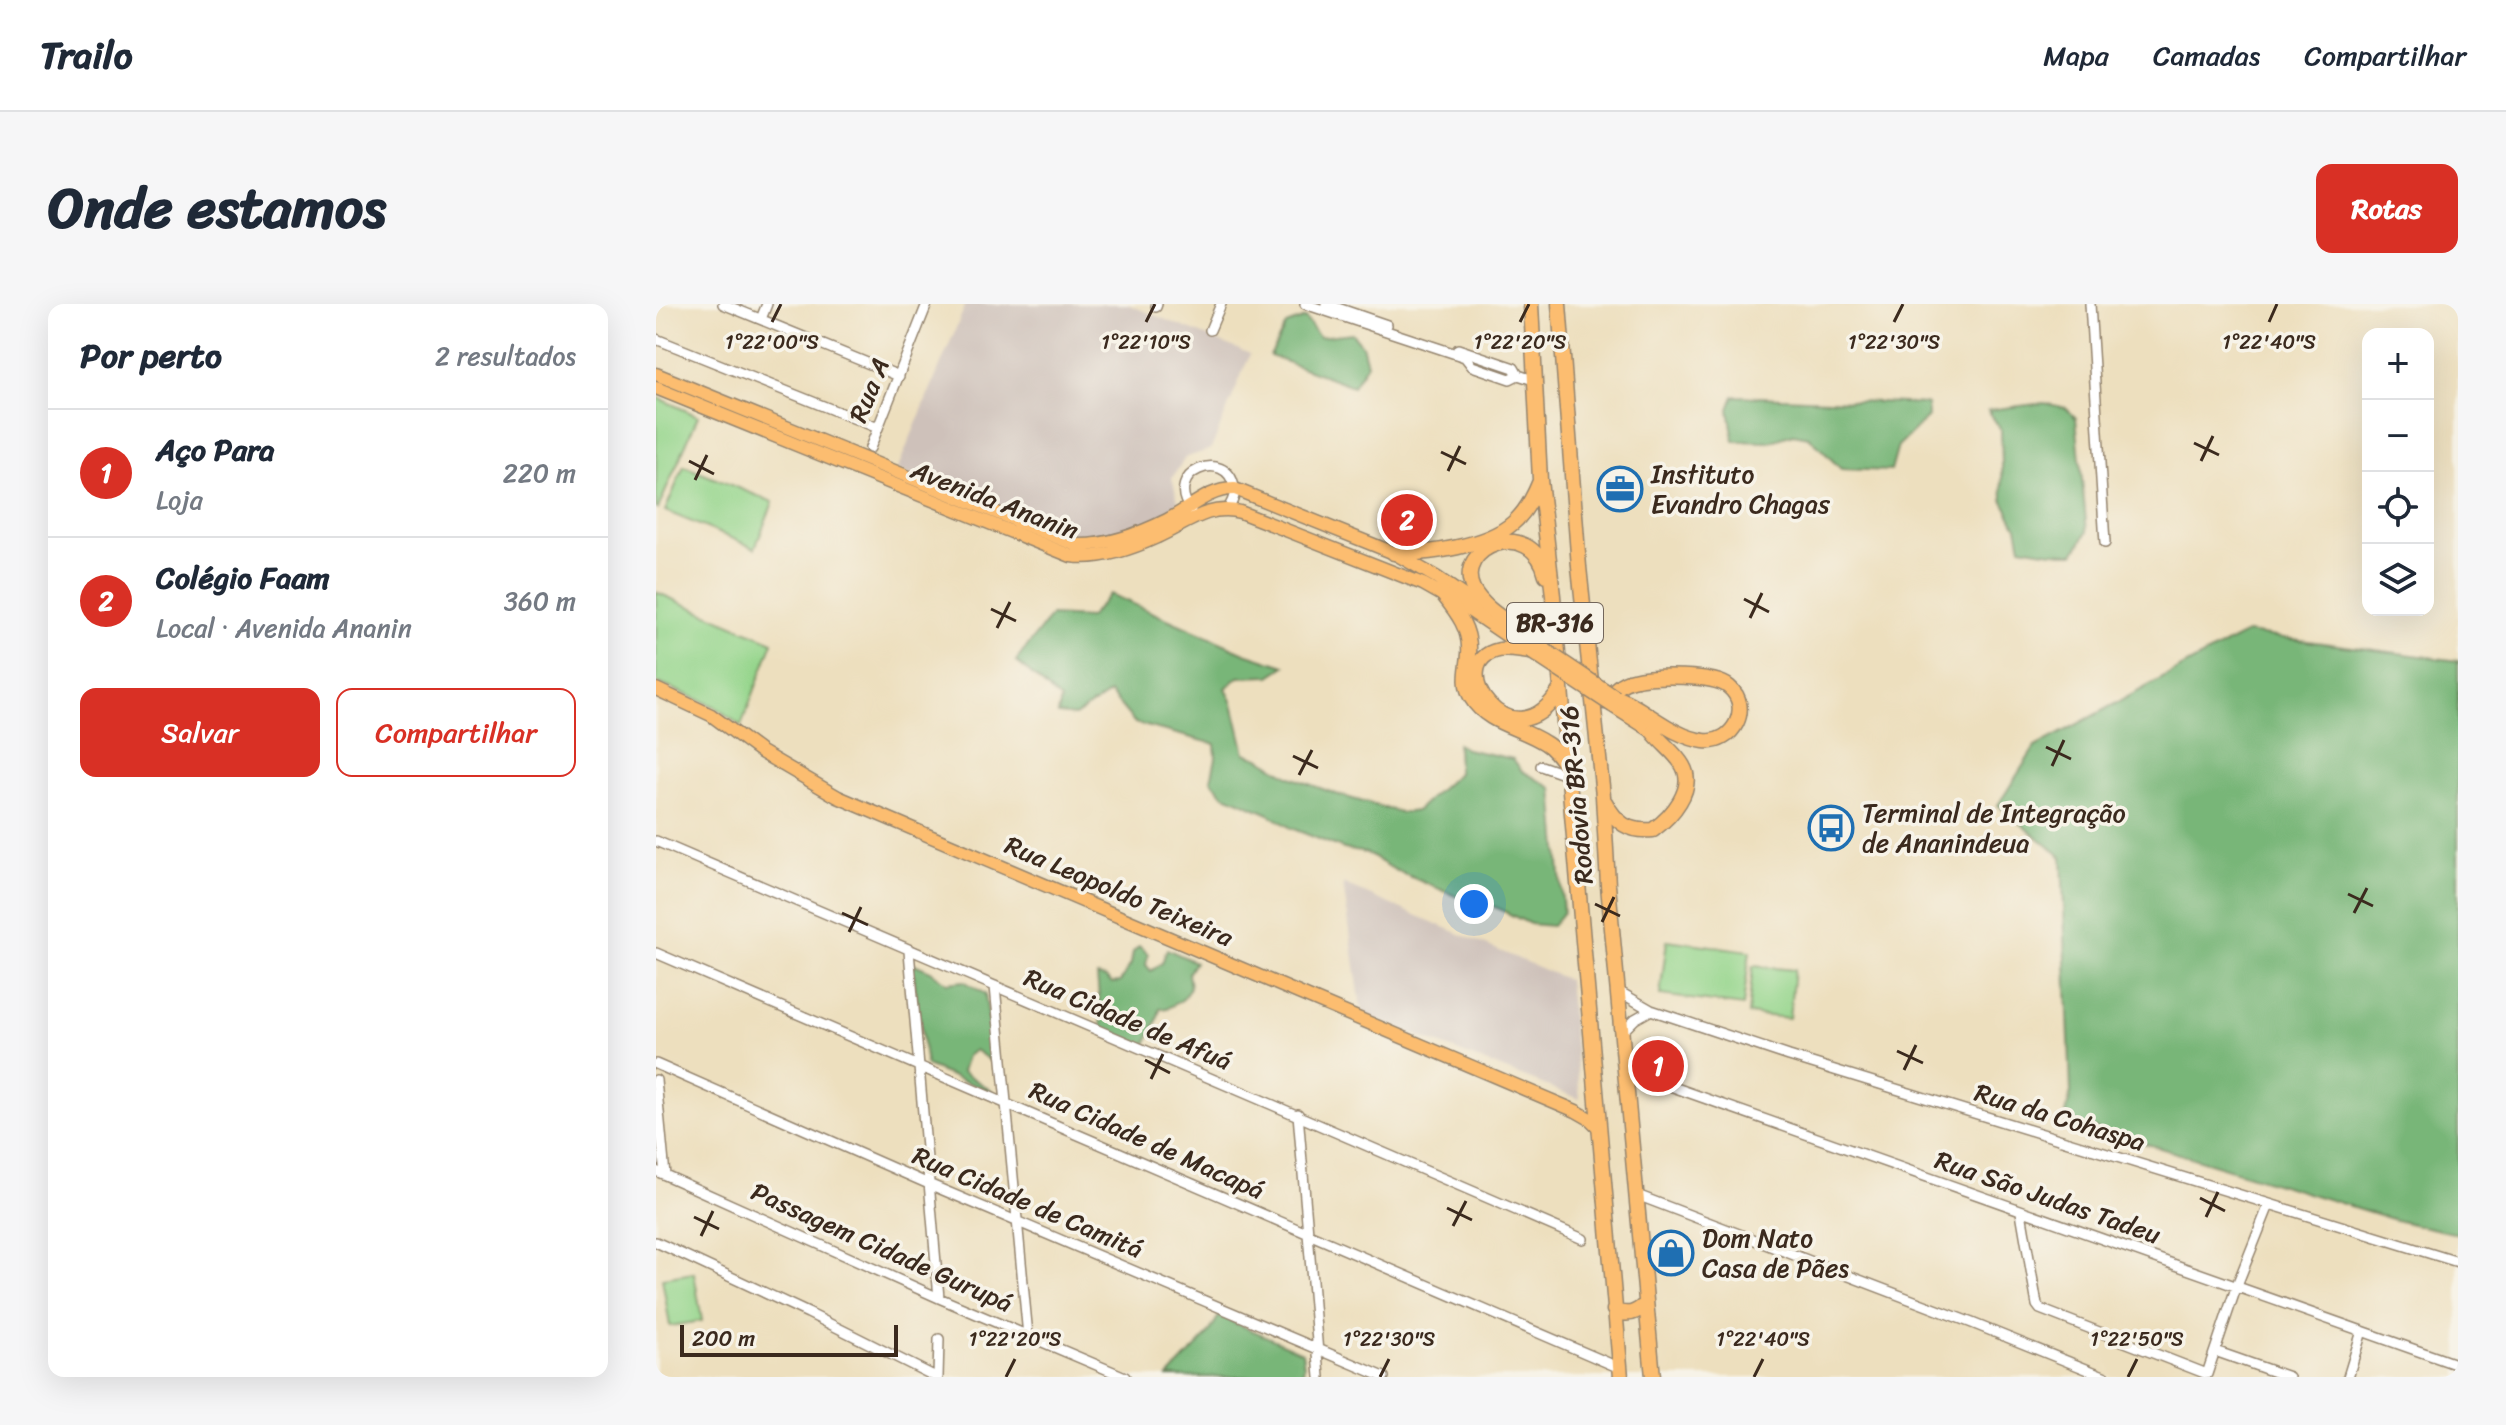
<!DOCTYPE html>
<html lang="pt">
<meta charset="utf-8">
<style>
body{margin:0;font-family:Sriracha,sans-serif;background:#f6f6f7;color:#1f2937}
.controls{position:absolute;right:24px;top:24px;display:grid;overflow:hidden;border-radius:16px;box-shadow:0 8px 32px #0002}
.controls button{width:72px;height:72px;display:grid;place-items:center;padding:0;border:0;border-bottom:2px solid #e0e1e3;background:#fff;color:#1f2937;font:40px sans-serif}
.scale{position:absolute;left:24px;bottom:20px;width:218px;box-sizing:border-box;padding-left:8px;border:4px solid #3b2a1e;border-top:0;font-size:22px;line-height:28px;white-space:nowrap;color:#3b2a1e;-webkit-text-stroke:6px #f7f3e8;paint-order:stroke}
.you{position:absolute;left:818px;top:600px;width:28px;height:28px;margin:-20px;border:6px solid #fff;border-radius:50%;background:#1a73e8;box-shadow:0 0 0 12px #1a73e833}
.badge{display:grid;place-items:center;width:52px;height:52px;border-radius:50%;background:#d93025;color:#fff;font-size:26px;font-weight:700}
.pin{position:absolute;translate:-50% -50%;border:4px solid #fff;box-shadow:0 2px 8px #0006}
.list{margin:0;padding:0;list-style:none}
h2{display:flex;justify-content:space-between;align-items:center;height:104px;margin:0;padding:0 32px;font-size:34px}
h2 small{font-size:26px;font-weight:400;color:#747a83}
.list li{display:grid;grid-template-columns:52px 1fr auto;gap:24px;align-items:center;box-sizing:border-box;height:128px;padding:0 32px;border-top:2px solid #e0e1e3}
.list b{display:block;font-size:30px;white-space:nowrap}
.list p{margin:0;font-size:26px;white-space:nowrap;color:#747a83}
.list em{font-size:26px;font-style:normal;color:#747a83}
.actions{display:flex;gap:16px;padding:24px 32px}
.actions a{flex:1;padding:18px 0;border:2px solid #d93025;border-radius:16px;text-align:center;font-size:28px;color:#d93025}
.actions .main{background:#d93025;color:#fff}
.icon{flex:none;width:44px;height:44px;fill:none;stroke:currentColor;stroke-width:2;stroke-linecap:round;stroke-linejoin:round}
.map{position:relative;flex:none;width:1802px;height:1073px;overflow:hidden;border-radius:16px}
header{display:flex;align-items:center;gap:48px;box-sizing:border-box;height:112px;padding:0 40px;background:#fff;border-bottom:2px solid #e0e1e3}
header strong{font-size:38px}
nav{display:flex;gap:44px;margin-inline-start:auto;font-size:28px}
.intro{display:flex;align-items:center;justify-content:space-between;box-sizing:border-box;height:192px;padding:0 48px}
h1{margin:0;font-size:56px}
.button{padding:20px 36px;border-radius:16px;background:#d93025;color:#fff;font-size:28px;font-weight:700}
main{display:flex;gap:48px;padding:0 48px}
aside{flex:1;background:#fff;border-radius:16px;box-shadow:0 8px 32px #0002}
.map>svg:first-child{display:block}
.industrial{fill:#cec1ba}
.green{fill:#95d58c;stroke:#688055;stroke-width:2}
.forest{fill:#78b678;stroke:#5a704b;stroke-width:2}
.lines{fill:none;stroke-linecap:round;stroke-linejoin:round}
.minor-casing{stroke:#94846e;stroke-width:12}
.major-casing{stroke:#94846e;stroke-width:15}
.highway-casing{stroke:#94846e;stroke-width:17}
.minor{stroke:#fff;stroke-width:9}
.major{stroke:#fcbd6f;stroke-width:12}
.highway{stroke:#fcbd6f;stroke-width:14}
.major-bridge-casing{stroke:#94846e;stroke-width:15;stroke-linecap:butt}
.major-bridge{stroke:#fcbd6f;stroke-width:12}
.ticks{fill:none;stroke:#3b2a1e;stroke-width:3}
.labels{text-anchor:middle;stroke-width:7;stroke-linejoin:round;paint-order:stroke}
.shield{fill:#f7f3e8;stroke:#73665b;stroke-width:2}
.shield-label{font-size:24px;font-weight:bold;fill:#3b2a1e}
.street-label{font-size:26px;fill:#3b2a1e;stroke:#f7f3e8}
.poi-label{font-size:26px;fill:#3b2a1e;stroke:#f7f3e8;text-anchor:start}
.ticks-label{font-size:20px;text-anchor:middle;fill:#3b2a1e;stroke:#f7f3e8;stroke-width:7;stroke-linejoin:round;paint-order:stroke}
</style>
<header>
<strong>Trailo</strong>
<nav><a>Mapa</a><a>Camadas</a><a>Compartilhar</a></nav>
</header>
<div class="intro"><h1>Onde estamos</h1><a class="button">Rotas</a></div>
<main>
<aside>
<h2>Por perto<small>2 resultados</small></h2>
<ul class="list">
<li><span class="badge">1</span><div><b>Aço Para</b><p>Loja</p></div><em>220 m</em></li>
<li><span class="badge">2</span><div><b>Colégio Faam</b><p>Local · Avenida Ananin</p></div><em>360 m</em></li>
</ul>
<div class="actions"><a class="main">Salvar</a><a>Compartilhar</a></div>
</aside>
<div class="map">
<svg width="1802" height="1073" viewBox="0 0 1802 1073">
<rect width="100%" height="100%" fill="#f7f3e8"/>
<filter id="ink" filterUnits="userSpaceOnUse"><feTurbulence type="fractalNoise" baseFrequency=".0125" numOctaves="2"/><feDisplacementMap in="SourceGraphic" scale="16" xChannelSelector="R" yChannelSelector="G"/><feConvolveMatrix kernelMatrix="1 2 1 2 8 2 1 2 1" color-interpolation-filters="sRGB"/></filter>
<filter id="wash" filterUnits="userSpaceOnUse"><feTurbulence type="fractalNoise" baseFrequency=".006" numOctaves="4" result="noise"/><feDisplacementMap in="SourceGraphic" scale="32" xChannelSelector="R" yChannelSelector="G"/><feGaussianBlur stdDeviation="1.8" result="paint"/><feColorMatrix in="noise" values="0 0 0 0 0 0 0 0 0 0 0 0 0 0 0 0 0 1.4 0 .05"/><feComposite in="paint" operator="in"/></filter>
<g filter="url(#wash)">
<rect width="100%" height="100%" fill="#eddfbe"/>
<path class="industrial" d="M310,0H471L594,50L555,145L529,154L516,174L524,205L470,228L422,237L241,166Z
M687,580L912,676L924,795L706,710Z"/>
<path class="green" d="M0,93L42,112L2,205L0,204Z
M28,162L117,198L99,244L9,207Z
M0,288L117,338L85,422L58,402L0,378Z
M1011,636L1094,647L1087,702L1004,691Z
M1097,662L1138,666L1133,714L1092,710Z
M38,969L46,1017L14,1022L6,974Z"/>
<path class="forest" d="M649,14L663,33L696,29L706,41L711,60L697,82L614,52L630,21Z
M1078,92L1271,100L1272,113L1242,142L1235,167L1185,165L1153,133L1137,130L1113,138L1078,137L1073,105Z
M1388,99L1410,104L1420,114L1431,228L1418,249C1400,250 1382,246 1365,243L1361,223L1347,197L1345,126L1332,106Z
M454,290L589,349L629,362L614,372L583,373L570,384L577,399L589,449L603,454L634,473L683,491L746,509L760,507L802,469L801,440L810,445L857,455L866,467L897,484L907,608L896,622L874,620L839,603L804,594L739,566L710,549L688,545L635,524L613,510L567,490L555,476L560,454L559,440L479,419L454,389L419,412L402,410L405,396L360,357L395,312L433,314Z
M1590,329L1802,357V930L1743,917L1409,815L1415,788L1406,553L1342,501L1379,443Z
M483,642L492,650L490,661L495,667L506,659L511,645L539,658L532,670L534,683L527,695L512,704L504,705L501,717L489,742L446,724L441,672L450,674L456,679L464,678L475,660L477,648Z
M256,659L275,667L291,679L308,677L329,690L337,744L333,756L319,746L311,752L306,767L341,790L270,762Z
M563,1012L646,1048L648,1062L646,1073H512L551,1032Z"/>
</g>
<g filter="url(#ink)">
<g class="lines">
<g class="minor-casing">
<path id="minor" d="M67,0L243,72
M649,0L809,53L816,62L854,75L862,71
M670,0L731,21
M1434,0L1449,239
M500,3L501,0
M105,15L111,0
M554,26L565,0
M0,35L222,124
M802,45L858,64L862,71L881,77
M214,144L271,0
M535,206C506,168 571,143 578,183C580,192 576,199 571,206
M885,462L911,471
M0,537C308,671 619,800 927,935
M253,647L283,994
M0,649L964,1064
M339,682L372,1032
M962,687L995,706L1133,752L1802,958
M966,728L979,715L995,706
M0,760L275,881L728,1073
M969,766L1802,1061
M0,776L9,871
M642,810L664,1073
M0,867L283,994L469,1073
M981,891L1316,1019L1450,1073
M1365,908L1381,1001L1384,1005L1551,1070L1581,981L1613,901
M0,938L152,1009L280,1073
M1559,1047L1633,1073
M282,1073L283,1035
M1692,1073L1706,1027"/>
</g>
<g class="major-casing">
<path id="major" d="M0,70L420,241C451,242 483,230 511,216C532,206 553,184 579,185L738,249L780,273L830,307
M0,84L415,252C443,256 475,245 501,233C529,221 552,199 584,208L767,280L813,306L873,347
M0,385L55,411L105,448L182,493L920,807L934,815L943,824
M956,402L997,428"/>
</g>
<g class="highway-casing">
<path id="highway" d="M875,0L884,176L897,292L965,1073
M903,0L923,263L947,492L952,581L997,1073
M738,249C772,251 831,242 857,219C870,208 878,192 884,177
M786,289C801,308 815,325 813,350C812,365 807,379 815,393C831,420 865,423 889,439C898,444 904,453 910,462
M878,338C860,321 829,308 817,285C797,243 876,211 890,271
M874,348C864,347 853,344 843,346C784,358 855,465 904,386
M949,398C955,388 965,378 977,376C997,371 1058,370 1073,383C1097,403 1077,441 1048,437C1016,433 990,405 960,393
M949,498C960,519 972,528 997,526C1015,513 1040,485 1027,462C1020,449 1006,440 997,428
M958,1006C970,1012 980,1010 989,1000"/>
</g>
<use href="#minor" class="minor"/>
<use href="#major" class="major"/>
<use href="#highway" class="highway"/>
<g class="major-bridge-casing">
<path id="major-bridge" d="M878,338L960,393
M874,348L956,402"/>
</g>
<use href="#major-bridge" class="major-bridge"/>
</g>
</g>
<path class="ticks" d="M116,18L125,0M490,18L499,0M864,18L873,0M1238,18L1247,0M1613,18L1621,0M1538,139L1563,151M785,148L810,160M33,157L58,170M1545,157L1557,132M792,167L804,142M39,176L51,151M1088,295L1113,308M335,305L360,317M1094,314L1106,289M341,324L354,298M1390,443L1415,455M637,452L662,464M1396,462L1408,436M643,471L656,446M1692,590L1717,602M939,600L964,612M186,609L212,621M1698,609L1711,584M946,618L958,593M193,628L205,603M1241,747L1267,759M489,756L514,769M1248,766L1260,741M495,775L507,750M1544,894L1569,907M791,904L816,916M38,913L63,925M1550,913L1562,888M797,922L810,897M45,932L57,907M350,1073L359,1055M724,1073L733,1055M1098,1073L1107,1055M1472,1073L1481,1055"/>
<defs>
<g id="office-ring" transform="scale(2.3)"><circle r="9.5" fill="#f7f3e8" stroke="#1f6fb2" stroke-width="1.5"/><path d="M-6-3h4V-5.5h4V-3h4V5H-6ZM-1-4.5V-3h2v-1.5ZM-6 0V1H6V0Z" fill="#1f6fb2"/></g>
<g id="bus-ring" transform="scale(2.3)"><circle r="9.5" fill="#f7f3e8" stroke="#1f6fb2" stroke-width="1.5"/><path d="M-5-6H5V4H4V6H2V4H-2V6H-4V4H-5ZM-3.5-4V0h7V-4ZM-3.5 1.2v1.5H-2V1.2ZM2 1.2v1.5H3.5V1.2Z" fill="#1f6fb2"/></g>
<g id="shop-ring" transform="scale(2.3)"><circle r="9.5" fill="#f7f3e8" stroke="#1f6fb2" stroke-width="1.5"/><path d="M-5-2.5h2.3a2.7 3.5 0 0 1 5.4 0H5L5.5 6h-11ZM-1.5-2.5h3a1.5 2.3 0 0 0-3 0Z" fill="#1f6fb2"/></g>
</defs>
<g fill-rule="evenodd">
<use href="#office-ring" x="964" y="185"/>
<use href="#bus-ring" x="1175" y="524"/>
<use href="#shop-ring" x="1015" y="949"/>
</g>
<g class="labels">
<rect class="shield" x="851" y="299" width="96" height="40" rx="6"/>
<g class="shield-label">
<text x="899" y="327">BR-316</text>
</g>
<g class="street-label">
<text transform="translate(213 86) rotate(-68)" y="9">Rua A</text>
<text transform="translate(339 196) rotate(21)" y="9">Avenida Ananin</text>
<text transform="translate(920 491) rotate(-95)" y="9">Rodovia BR-316</text>
<text transform="translate(463 587) rotate(23)" y="9">Rua Leopoldo Teixeira</text>
<text transform="translate(472 715) rotate(23)" y="9">Rua Cidade de Afuá</text>
<text transform="translate(1404 813) rotate(17)" y="9">Rua da Cohaspa</text>
<text transform="translate(491 836) rotate(24)" y="9">Rua Cidade de Macapá</text>
<text transform="translate(1392 893) rotate(19)" y="9">Rua São Judas Tadeu</text>
<text transform="translate(372 898) rotate(23)" y="9">Rua Cidade de Camitá</text>
<text transform="translate(226 943) rotate(24)" y="9">Passagem Cidade Gurupá</text>
</g>
<g class="poi-label">
<text x="995" y="179">Instituto<tspan x="995" dy="30">Evandro Chagas</tspan></text>
<text x="1206" y="518">Terminal de Integração<tspan x="1206" dy="30">de Ananindeua</tspan></text>
<text x="1046" y="943">Dom Nato<tspan x="1046" dy="30">Casa de Pães</tspan></text>
</g>
</g>
<g class="ticks-label">
<text x="116" y="45">1°22'00"S</text>
<text x="490" y="45">1°22'10"S</text>
<text x="864" y="45">1°22'20"S</text>
<text x="1238" y="45">1°22'30"S</text>
<text x="1613" y="45">1°22'40"S</text>
<text x="359" y="1042">1°22'20"S</text>
<text x="733" y="1042">1°22'30"S</text>
<text x="1107" y="1042">1°22'40"S</text>
<text x="1481" y="1042">1°22'50"S</text>
</g>
</svg>
<div class="controls">
<button>+</button>
<button>−</button>
<button><svg class="icon" aria-label="locate" viewBox="0 0 24 24"><circle cx="12" cy="12" r="6"/><path d="M12 2v4M12 18v4M2 12h4M18 12h4"/></svg></button>
<button><svg class="icon" aria-label="layers" viewBox="0 0 24 24"><path d="M12 4l9 5-9 5-9-5zM3 14l9 5 9-5"/></svg></button>
</div>
<div class="scale">200 m</div>
<div class="you"></div>
<div class="pin badge" style="left:1002px;top:762px">1</div>
<div class="pin badge" style="left:751px;top:216px">2</div>
</div>
</main>
